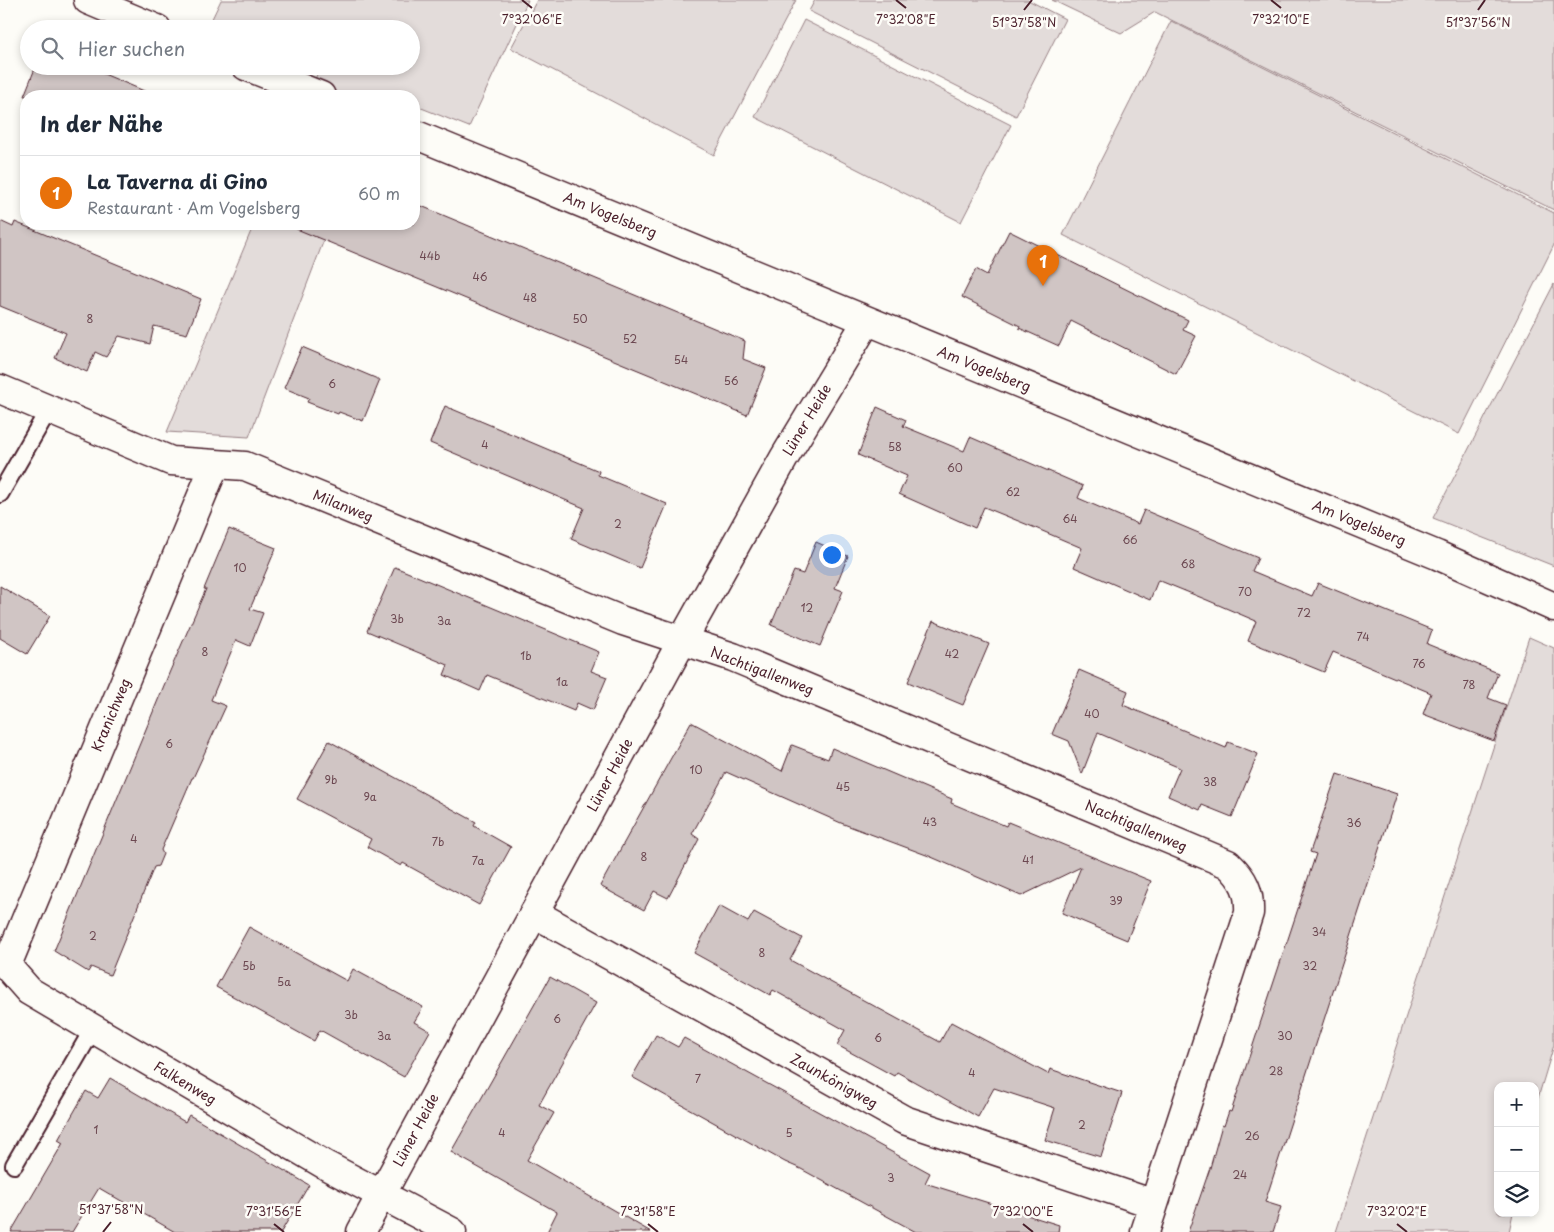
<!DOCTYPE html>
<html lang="de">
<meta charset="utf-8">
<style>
body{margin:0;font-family:"Playpen Sans",sans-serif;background:#f6f6f7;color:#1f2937}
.controls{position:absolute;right:15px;bottom:15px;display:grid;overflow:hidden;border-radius:10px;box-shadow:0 2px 8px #0003}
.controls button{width:45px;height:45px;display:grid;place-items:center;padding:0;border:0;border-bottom:1px solid #e0e1e3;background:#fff;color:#1f2937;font:25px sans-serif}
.you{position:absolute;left:831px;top:554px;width:18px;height:18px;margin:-12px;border:4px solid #fff;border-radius:50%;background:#1a73e8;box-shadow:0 0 0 8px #1a73e833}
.badge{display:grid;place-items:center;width:32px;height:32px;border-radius:50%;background:#111827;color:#fff;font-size:16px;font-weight:700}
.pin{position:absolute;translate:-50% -41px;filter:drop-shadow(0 1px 2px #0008)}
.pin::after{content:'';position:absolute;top:26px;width:18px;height:15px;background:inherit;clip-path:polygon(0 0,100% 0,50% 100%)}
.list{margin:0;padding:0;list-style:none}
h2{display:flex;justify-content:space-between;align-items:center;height:65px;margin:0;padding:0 20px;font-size:21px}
h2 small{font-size:16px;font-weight:400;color:#747a83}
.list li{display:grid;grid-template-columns:32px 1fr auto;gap:15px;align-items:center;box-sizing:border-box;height:75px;padding:0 20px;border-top:1px solid #e0e1e3}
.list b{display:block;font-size:19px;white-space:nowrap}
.list p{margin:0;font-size:16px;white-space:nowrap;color:#747a83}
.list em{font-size:16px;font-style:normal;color:#747a83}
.icon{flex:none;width:28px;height:28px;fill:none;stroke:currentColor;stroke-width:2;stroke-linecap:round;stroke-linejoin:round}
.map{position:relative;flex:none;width:1554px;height:1232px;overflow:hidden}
.search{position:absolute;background:#fff;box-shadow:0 2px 8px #0003;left:20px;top:20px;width:400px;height:55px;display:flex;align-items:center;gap:12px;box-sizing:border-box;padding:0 18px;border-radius:28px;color:#747a83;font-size:19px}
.panel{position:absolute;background:#fff;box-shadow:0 2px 8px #0003;left:20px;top:90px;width:400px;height:140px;border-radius:20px}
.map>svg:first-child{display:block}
.green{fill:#e3dcda;stroke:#967e82}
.building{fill:#d0c5c4;stroke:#4a1f2b}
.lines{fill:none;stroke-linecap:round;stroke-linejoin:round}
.service-casing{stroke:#4a1f2b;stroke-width:20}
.minor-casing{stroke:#4a1f2b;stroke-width:31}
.service{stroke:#fdfcf7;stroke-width:16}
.minor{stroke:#fdfcf7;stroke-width:28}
.ticks{fill:none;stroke:#4a1f2b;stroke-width:2}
.labels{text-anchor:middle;stroke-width:5;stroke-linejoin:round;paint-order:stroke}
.number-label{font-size:11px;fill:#6c4851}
.street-label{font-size:14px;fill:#4a1f2b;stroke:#fdfcf7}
.ticks-label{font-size:12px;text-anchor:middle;fill:#4a1f2b;stroke:#fdfcf7;stroke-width:5;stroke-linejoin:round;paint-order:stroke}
</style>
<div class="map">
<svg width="1554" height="1232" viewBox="0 0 1554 1232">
<rect width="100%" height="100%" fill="#fdfcf7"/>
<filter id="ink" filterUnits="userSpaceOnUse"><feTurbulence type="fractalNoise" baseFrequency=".02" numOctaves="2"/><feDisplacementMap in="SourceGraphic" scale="10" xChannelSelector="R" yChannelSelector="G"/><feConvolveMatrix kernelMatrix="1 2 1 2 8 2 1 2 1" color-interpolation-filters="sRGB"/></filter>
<g filter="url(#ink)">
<path class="green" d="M221,0H528L469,127L414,105V96H391L380,92L378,96H308L320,67L318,66H411V29H226L210,23Z
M537,0H796L714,155L511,48Z
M815,0H1028L1065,19L1016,116L809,11Z
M1052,0H1554V210L1155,12L1121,33Z
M804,20L1011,125L961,222L755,117Z
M1171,21L1554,213V245L1459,434L1063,235Z
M254,224H330L249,437L167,432Z
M1554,284V566L1433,518Z
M1529,637L1554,648V1045L1535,1108V1086H1498V1213H1513L1509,1232H1336Z"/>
<path class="building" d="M36,66H85L156,96H24Z
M414,203L745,341L743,359L766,368L747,415L287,225L414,224Z
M0,221L13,227L15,222L201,299L187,334L154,326L150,344L119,336L106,357L95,352L87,372L55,358L66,333L0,306Z
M1009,231L1188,320L1183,330L1196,336L1176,374L1071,321L1059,346L1019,328L1020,326L962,297L976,269L987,275Z
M302,347L380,380L363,421L339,412L338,414L307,402L309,398L284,388Z
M445,406L599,471L598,475L667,504L640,568L571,539L584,508L430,443Z
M877,407L906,420L903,426L964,451L970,437L1083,486L1078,498L1138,524L1144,510L1258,558L1252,571L1312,596L1318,583L1432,630L1427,644L1498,673L1488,698L1506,705L1494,741L1423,714L1431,693L1333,652L1324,672L1248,641L1256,621L1207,600L1158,580L1150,600L1074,567L1082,548L1033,527L984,507L975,528L899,494L907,476L858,455Z
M229,529L276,548L250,609L263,613L250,646L236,640L211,700L226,706L193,778H192L161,850L163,854L158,866L154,867L110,975L91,967L88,972L54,951L170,671L206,589H204Z
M816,542L848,556L835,588L843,591L820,646L771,625L794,571L803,574Z
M395,567L599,652L591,671L607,677L593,710L577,703L574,711L487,675L480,691L444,675L448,665L367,631Z
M0,586L50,616L27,654L0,638Z
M933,621L989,644L963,705L908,682Z
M1079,670L1128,691L1123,705L1226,748L1228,742L1258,754L1232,817L1202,805L1200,810L1168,796L1180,768L1098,733L1082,774L1069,741L1052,734Z
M691,722L782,771L792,745L828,759L832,748L952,799L951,803L1006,826L1008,822L1151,881L1127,940L1062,913L1081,867L1021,896L929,856L841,823L726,772L692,834L699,839L668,898L654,891L644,910L600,886Z
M329,741L476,822L474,826L511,847L479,905L403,863L401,866L367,847L371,839L297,799Z
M1337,774L1397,794L1265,1202L1281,1207L1273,1232H1188L1210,1168L1222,1125L1224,1126L1229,1111L1231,1112L1316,854L1310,852Z
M719,906L748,922L754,912L802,938L790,960L940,1042L951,1022L1048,1074L1050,1069L1122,1093L1101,1157L1045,1140L1055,1108L994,1088L978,1117L897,1072L894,1076L837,1045L845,1030L773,990L770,995L694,953Z
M249,927L347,981L353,969L423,1007L414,1022L430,1031L404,1077L320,1030L314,1041L216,987Z
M550,977L596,1003L539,1105L554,1113L527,1160L651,1232H547L557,1212L451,1152Z
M656,1035L678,1047L684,1038L930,1173L925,1183L1059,1225L1058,1232H916L801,1169L785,1162L632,1077Z
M110,1078L185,1122L189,1115L309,1185L281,1232H175L99,1188L72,1232H11L63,1143L58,1140L86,1091L98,1098Z"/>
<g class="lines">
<g class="service-casing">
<path id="service" d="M0,494L49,409
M14,1165L93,1029"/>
</g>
<g class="minor-casing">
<path id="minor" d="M88,0L157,29
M246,66L321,96
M414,134L1437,555L1554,607
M0,389L171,461L245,466L623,621L733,657L1228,864C1244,879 1250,892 1249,913L1145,1232
M534,913L904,1120L1154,1204
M0,958L29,991L327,1166L452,1232
M7,965L215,464
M361,1232L682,641L784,458L867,321"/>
</g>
<use href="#service" class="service"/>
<use href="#minor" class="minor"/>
</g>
</g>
<path class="ticks" d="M522,0L532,8M896,0L906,8M1271,0L1281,8M1024,10L1032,0M1478,10L1485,0M274,1224L284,1232M648,1224L658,1232M1023,1224L1033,1232M1397,1224L1407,1232M103,1232L111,1222"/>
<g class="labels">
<g class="number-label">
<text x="430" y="260">44b</text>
<text x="480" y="281">46</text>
<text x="530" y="302">48</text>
<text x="90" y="323">8</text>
<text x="580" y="323">50</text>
<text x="630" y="343">52</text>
<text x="681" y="364">54</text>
<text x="731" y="385">56</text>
<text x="332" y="388">6</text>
<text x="485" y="449">4</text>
<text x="895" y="451">58</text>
<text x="955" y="472">60</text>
<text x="1013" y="496">62</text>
<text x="1070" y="523">64</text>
<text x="618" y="528">2</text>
<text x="1130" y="544">66</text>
<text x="1188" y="568">68</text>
<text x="240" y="572">10</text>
<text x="1245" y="596">70</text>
<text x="807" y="612">12</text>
<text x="1304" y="617">72</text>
<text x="397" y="623">3b</text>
<text x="444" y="625">3a</text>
<text x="1363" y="641">74</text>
<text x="205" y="656">8</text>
<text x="952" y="658">42</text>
<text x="526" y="660">1b</text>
<text x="1419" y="668">76</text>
<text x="562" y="686">1a</text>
<text x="1469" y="689">78</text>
<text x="1092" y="718">40</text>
<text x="169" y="748">6</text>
<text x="696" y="774">10</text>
<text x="331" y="784">9b</text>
<text x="1210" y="786">38</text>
<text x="843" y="791">45</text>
<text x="370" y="801">9a</text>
<text x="930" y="826">43</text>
<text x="1354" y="827">36</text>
<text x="134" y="843">4</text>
<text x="438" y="846">7b</text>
<text x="644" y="861">8</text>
<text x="1028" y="864">41</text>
<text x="478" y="865">7a</text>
<text x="1116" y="905">39</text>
<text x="1319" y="936">34</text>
<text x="93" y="940">2</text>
<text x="762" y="957">8</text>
<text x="249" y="970">5b</text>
<text x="1310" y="970">32</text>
<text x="284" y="986">5a</text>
<text x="351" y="1019">3b</text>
<text x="557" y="1023">6</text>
<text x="384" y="1040">3a</text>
<text x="1285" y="1040">30</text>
<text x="878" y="1042">6</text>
<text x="1276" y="1075">28</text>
<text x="972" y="1077">4</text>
<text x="698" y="1083">7</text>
<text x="1082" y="1129">2</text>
<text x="96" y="1134">1</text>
<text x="502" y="1137">4</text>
<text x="789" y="1137">5</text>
<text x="1252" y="1140">26</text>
<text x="1240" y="1179">24</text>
<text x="891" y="1182">3</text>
</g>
<g class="street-label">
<text transform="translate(610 215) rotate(22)" y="5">Am Vogelsberg</text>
<text transform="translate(984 369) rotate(22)" y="5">Am Vogelsberg</text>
<text transform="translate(807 420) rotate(-59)" y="5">Lüner Heide</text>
<text transform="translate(343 506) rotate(22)" y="5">Milanweg</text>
<text transform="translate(1359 523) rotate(22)" y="5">Am Vogelsberg</text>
<text transform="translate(762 671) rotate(21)" y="5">Nachtigallenweg</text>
<text transform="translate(111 715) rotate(-67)" y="5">Kranichweg</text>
<text transform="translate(610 775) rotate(-62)" y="5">Lüner Heide</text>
<text transform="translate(1136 826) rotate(23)" y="5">Nachtigallenweg</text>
<text transform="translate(834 1081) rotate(29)" y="5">Zaunkönigweg</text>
<text transform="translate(185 1083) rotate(31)" y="5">Falkenweg</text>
<text transform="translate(416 1130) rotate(-62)" y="5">Lüner Heide</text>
</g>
</g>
<g class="ticks-label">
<text x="532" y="24">7°32'06"E</text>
<text x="906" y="24">7°32'08"E</text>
<text x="1281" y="24">7°32'10"E</text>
<text x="1024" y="27">51°37'58"N</text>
<text x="1478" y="27">51°37'56"N</text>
<text x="111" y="1214">51°37'58"N</text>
<text x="274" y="1216">7°31'56"E</text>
<text x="648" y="1216">7°31'58"E</text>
<text x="1023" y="1216">7°32'00"E</text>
<text x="1397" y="1216">7°32'02"E</text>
</g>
</svg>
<div class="controls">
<button>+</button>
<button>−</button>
<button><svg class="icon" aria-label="layers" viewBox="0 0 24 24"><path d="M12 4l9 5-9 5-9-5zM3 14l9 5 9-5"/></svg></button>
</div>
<div class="you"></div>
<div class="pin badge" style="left:1043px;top:286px;background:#e8710a">1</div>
<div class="search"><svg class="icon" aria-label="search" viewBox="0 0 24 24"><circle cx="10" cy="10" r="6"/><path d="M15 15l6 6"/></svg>Hier suchen</div>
<section class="panel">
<h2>In der Nähe<small></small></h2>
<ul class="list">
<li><span class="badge" style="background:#e8710a">1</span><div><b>La Taverna di Gino</b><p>Restaurant · Am Vogelsberg</p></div><em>60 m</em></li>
</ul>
</section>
</div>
